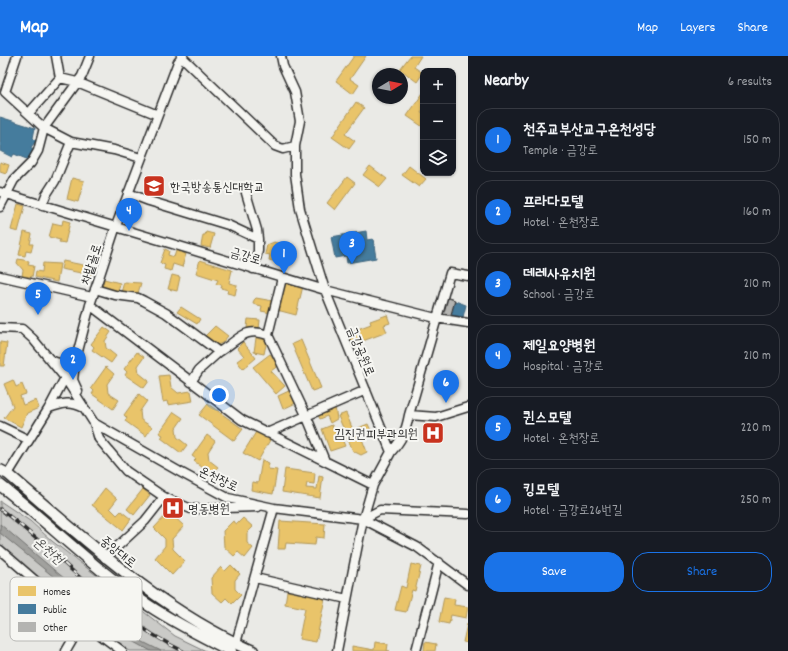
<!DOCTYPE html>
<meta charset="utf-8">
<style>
body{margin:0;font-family:Dekko,"Poor Story",sans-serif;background:#20242c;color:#f1f3f6}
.controls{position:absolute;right:12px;top:12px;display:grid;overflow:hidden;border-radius:8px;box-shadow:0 1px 3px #0004}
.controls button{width:36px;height:36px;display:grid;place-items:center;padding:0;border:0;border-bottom:1px solid #363941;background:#171b24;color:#f1f3f6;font:20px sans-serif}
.compass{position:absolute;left:372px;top:12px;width:36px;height:36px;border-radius:50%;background:#171b24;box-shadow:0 1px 3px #0004;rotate:80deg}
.you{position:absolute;left:219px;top:339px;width:14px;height:14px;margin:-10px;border:3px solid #fff;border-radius:50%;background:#1a73e8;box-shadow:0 0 0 6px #1a73e833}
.badge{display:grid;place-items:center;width:26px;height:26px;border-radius:50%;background:#1a73e8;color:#fff;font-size:13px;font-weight:700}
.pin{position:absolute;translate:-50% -33px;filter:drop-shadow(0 1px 2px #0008)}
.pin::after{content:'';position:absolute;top:21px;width:14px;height:12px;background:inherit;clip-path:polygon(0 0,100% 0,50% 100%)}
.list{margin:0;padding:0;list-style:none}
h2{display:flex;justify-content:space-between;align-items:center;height:52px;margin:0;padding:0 16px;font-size:17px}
h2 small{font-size:13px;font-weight:400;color:#9ea1a6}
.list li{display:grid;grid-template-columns:26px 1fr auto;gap:12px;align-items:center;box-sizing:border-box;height:64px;margin:0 8px 8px;padding:0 8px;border:1px solid #363941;border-radius:16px}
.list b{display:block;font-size:15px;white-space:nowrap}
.list p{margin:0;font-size:13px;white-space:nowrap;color:#9ea1a6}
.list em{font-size:13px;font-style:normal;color:#9ea1a6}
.actions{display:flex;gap:8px;padding:12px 16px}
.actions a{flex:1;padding:9px 0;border:1px solid #1a73e8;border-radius:16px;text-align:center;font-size:14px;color:#1a73e8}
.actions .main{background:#1a73e8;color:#fff}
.icon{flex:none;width:22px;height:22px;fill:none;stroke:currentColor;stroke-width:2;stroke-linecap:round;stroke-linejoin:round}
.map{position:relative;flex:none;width:468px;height:595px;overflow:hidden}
header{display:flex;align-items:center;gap:24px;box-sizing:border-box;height:56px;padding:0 20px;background:#1a73e8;color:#fff}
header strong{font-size:19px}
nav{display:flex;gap:22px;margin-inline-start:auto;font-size:14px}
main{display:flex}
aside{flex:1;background:#171b24}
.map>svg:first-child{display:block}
.green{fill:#cacac7;stroke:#7a7a79}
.water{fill:#a1a19e;stroke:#727270}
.homes{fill:#e9c46a;stroke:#b09657}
.public{fill:#457b9d;stroke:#3d637b}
.building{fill:#b4b4b1;stroke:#2b2b2b}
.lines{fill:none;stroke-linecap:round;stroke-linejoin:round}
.minor-casing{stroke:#2b2b2b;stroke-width:11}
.major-casing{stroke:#2b2b2b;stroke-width:13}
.minor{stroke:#f6f6f2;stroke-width:8}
.major{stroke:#f6f6f2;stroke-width:10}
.rail-casing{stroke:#2b2b2b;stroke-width:3.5}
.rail{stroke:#f6f6f2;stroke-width:2;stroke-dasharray:6;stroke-linecap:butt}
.labels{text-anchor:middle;stroke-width:4;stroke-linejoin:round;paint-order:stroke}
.poi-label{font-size:13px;fill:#2b2b2b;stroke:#f6f6f2;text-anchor:start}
.street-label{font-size:13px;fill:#2b2b2b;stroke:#f6f6f2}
.water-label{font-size:14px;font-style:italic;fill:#545453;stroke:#f6f6f2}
.key{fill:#f6f6f2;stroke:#b9b9b6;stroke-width:1}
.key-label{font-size:11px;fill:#2b2b2b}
</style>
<header>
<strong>Map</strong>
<nav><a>Map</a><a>Layers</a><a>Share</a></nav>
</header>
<main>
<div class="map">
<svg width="468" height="595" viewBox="0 0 468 595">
<rect width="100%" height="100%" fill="#eaeae6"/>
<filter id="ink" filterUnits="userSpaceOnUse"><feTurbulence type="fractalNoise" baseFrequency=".025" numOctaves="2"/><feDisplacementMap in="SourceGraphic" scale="8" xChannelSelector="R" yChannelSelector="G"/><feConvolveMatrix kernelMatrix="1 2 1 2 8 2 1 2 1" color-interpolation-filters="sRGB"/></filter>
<g filter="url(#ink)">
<path class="green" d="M0,445L30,465L52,485L175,580L206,595H130L115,586L0,491Z"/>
<path class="water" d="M0,468L54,514L143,586L161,595H151L131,584L0,477Z"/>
<path class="homes" d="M354,0H366L350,23L359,29L353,38L336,25Z
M410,0H421L414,11L423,17L417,26L400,13Z
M423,37V54L421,57L423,58V71L407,60Z
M356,46L364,52L345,78L355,85L349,93L332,81Z
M0,106L9,109L6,118L0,116Z
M370,110L387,123L380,131L363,119Z
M409,110L426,123L419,131L402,119Z
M347,121L355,127L335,154L327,147Z
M72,122L84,125L78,146L67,143Z
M18,148L25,150L18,176L11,174Z
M63,164L70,166L65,187L59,186L60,184L49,181L53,167L62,169Z
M24,176L32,178L30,188H33L31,196L26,195L25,200L19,199Z
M206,176L214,178L210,192L201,190L203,179H205Z
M274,186L287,190L291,194L288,204L283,203L282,207L269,204L270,199L265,198L267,189Z
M165,193L169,195L168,199L174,201L176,195L186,198L182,211L173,208L171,215L164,213L165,209L160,207Z
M18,203L29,205L28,209L34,210L32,221L22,220L23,214L17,207Z
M200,204L232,214L229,227L237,229L235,239L227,237L228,234L221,232L222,229L216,228L218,224L196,217Z
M63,205L93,211L91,219L61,213Z
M43,207L60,208L57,226L35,221L36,215L42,216Z
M172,219L180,221L177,235L168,233Z
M104,223L120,227L118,236L102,232Z
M284,225L303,230L296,259L277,254Z
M124,226L141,227L138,237H121Z
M256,242L273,245L271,257L261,255L262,250L253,248L254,244Z
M181,251L200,263L197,268L177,256Z
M387,259L390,267L384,269L387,276L352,289L347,277L371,268L370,265Z
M248,263L260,264L259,273L247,272Z
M215,270L228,280L222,287L217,289L205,280Z
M104,271L111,276L105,285L106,292L116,300L111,307L92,294L94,291L91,288Z
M256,282L267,284L264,298L254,296Z
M301,284L321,332L312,335L292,288Z
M0,286L7,287L4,310H0Z
M243,286L256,302L243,313L237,305L244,300L237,292Z
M137,296L144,301L138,310L139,317L149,325L144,332L125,319L127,316L124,313Z
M270,298L279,309L271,315L285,330L276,338L253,311Z
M106,311L114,318L107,328L108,337L119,344L113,353L92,338L94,335L91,332Z
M169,319L171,331L178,337L191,335L193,345L168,349L167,345L163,346L159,320Z
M13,324L16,331L22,328L26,338L20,340L23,349L36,344L39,352L27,357L21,371L4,362L13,350L4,328Z
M291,334L296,347L283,353L278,340Z
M139,338L147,345L140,355L141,364L152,371L146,380L125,365L127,362L124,359Z
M208,348L243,373L234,385L199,359Z
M335,351L337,363L330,367L327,360L320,363L318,359Z
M174,356L183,362L176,372L177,381L187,389L181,397L161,382L163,379L159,377Z
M346,357L353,374L368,368L373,379L362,383L367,396L361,399L353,395L338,360Z
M332,369L334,376L338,374L345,390L330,395L322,373Z
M256,376L270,384L258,405L243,397Z
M207,379L215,385L208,396L209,404L218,411L212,419L194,405L196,403L192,400Z
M262,404L269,407L268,413L277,414L273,438L251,434L252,426L258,427Z
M285,413L315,417L314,428L307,427L306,432L317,433L319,420L323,421L320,442L282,436Z
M105,432L117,443L110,452L117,459L121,455L131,463L123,474L92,449Z
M143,433L150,439L134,459L127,453Z
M169,456L184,470L172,483L173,493L185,505L172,519L155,502L165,490V483L154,472Z
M243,462L253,471L247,477V487L253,492L245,502L238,496L234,500L224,491L223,475L233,465L237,468Z
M280,465L325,468L324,482L316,481L315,489L286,487L285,493H278Z
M411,508L421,510L415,535L412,534L406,556L395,554L401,530L406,532Z
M231,509L240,518L235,524V533L241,539L232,548L226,542L222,546L212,537L211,522L221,511L225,515Z
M287,535L325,542L316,586L299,583L305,552L285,548Z
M444,541L455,543L454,549L468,551L466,562L451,559L449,568L439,566Z
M467,568H468V587L463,586Z
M375,586L388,588L387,595H390H352V590L374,594Z
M425,586L436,588L435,595H424Z"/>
<path class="public" d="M0,61L35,72L33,82L36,85L31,91L33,95L29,104L14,98L12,101L0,95Z
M366,175L367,184L373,183L376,202L347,207L346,200L335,202L331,181Z
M455,245L466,249L462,265L451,262Z"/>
<path class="building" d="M445,241L455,244L450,262L439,260Z"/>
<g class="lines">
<g class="minor-casing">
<path id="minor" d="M17,0L5,36L44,72L71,86L114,94L141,102
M56,0L60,22
M181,0L275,90L283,93L295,90
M281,0L283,10L295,36L300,65L295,90V118L300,153L325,234L391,396L373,429L363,463L337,595
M29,57L60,22L77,26L158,59
M0,136L325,234L436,262L468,267
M128,137L149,145L228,169L258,183L257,174L246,137
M42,149L46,139L55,125L71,86
M0,151L14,124L31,107L38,95L44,72L82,20L90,0
M253,213L258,195V183
M0,220L92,241
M282,222L268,279L306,359L325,405
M95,233L115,239L138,242L144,245L166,257L219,296C239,284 244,270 268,279
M90,249L242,364L373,429
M0,272L22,273L33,283L65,322L94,367L180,416L228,442L274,452L363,463L417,491L468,529
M51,304C61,310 66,306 75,300
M75,307L73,324L78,335
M191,326L199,314L219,296
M49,352C63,347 71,345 84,352
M409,359L436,361L468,351
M94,367L99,383L126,415L164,441L191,453L258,451
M0,370L29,384
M267,377L366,334
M391,396C402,384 406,375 409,359L450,217L468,220
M8,418L49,352L77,299L90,249L116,170L178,6L183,0
M363,463L380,454L468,458
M0,494L83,566L122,595
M105,502L145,465L164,441
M255,522L347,543
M236,587L274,452H270
M66,595L83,566
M416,595L439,506"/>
</g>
<g class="major-casing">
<path id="major" d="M0,414L8,418C87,485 157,552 253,595
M0,429C50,468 95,514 148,549C175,567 203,581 231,595"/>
</g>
<use href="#minor" class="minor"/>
<use href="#major" class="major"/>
<g class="rail-casing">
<path id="rail" d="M0,453C63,500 111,561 183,595"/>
</g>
<use href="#rail" class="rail"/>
</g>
</g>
<defs>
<g id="university-square" transform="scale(1.15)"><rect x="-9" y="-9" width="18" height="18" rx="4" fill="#c8321e" stroke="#f6f6f2"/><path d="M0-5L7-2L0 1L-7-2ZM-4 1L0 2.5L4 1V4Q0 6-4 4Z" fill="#fff"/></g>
<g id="hospital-square" transform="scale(1.15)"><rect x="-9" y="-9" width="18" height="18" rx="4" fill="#c8321e" stroke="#f6f6f2"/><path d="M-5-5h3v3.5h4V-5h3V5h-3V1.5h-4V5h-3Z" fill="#fff"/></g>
</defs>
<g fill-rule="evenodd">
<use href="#university-square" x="154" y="130"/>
<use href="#hospital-square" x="433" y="377"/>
<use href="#hospital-square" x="173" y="452"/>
</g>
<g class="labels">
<g class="poi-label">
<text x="170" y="135">한국방송통신대학교</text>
<text x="418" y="382" text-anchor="end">김진권피부과의원</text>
<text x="188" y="457">명동병원</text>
</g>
<g class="street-label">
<text transform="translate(246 199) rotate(17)" y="5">금강로</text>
<text transform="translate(90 208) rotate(-72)" y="5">차밭골로</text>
<text transform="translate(362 295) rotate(68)" y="5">금강공원로</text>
<text transform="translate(219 422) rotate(25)" y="5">온천장로</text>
<text transform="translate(119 495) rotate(39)" y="5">중앙대로</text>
</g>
<g class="water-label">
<text transform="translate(49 494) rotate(40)" y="5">온천천</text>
</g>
</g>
<rect x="10" y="521" width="132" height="64" rx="6" class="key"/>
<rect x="18" y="530" width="18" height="10" fill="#e9c46a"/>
<rect x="18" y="548" width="18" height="10" fill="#457b9d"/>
<rect x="18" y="566" width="18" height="10" fill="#b4b4b1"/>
<g class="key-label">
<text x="43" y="539">Homes</text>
<text x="43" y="557">Public</text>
<text x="43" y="575">Other</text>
</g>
</svg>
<div class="controls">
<button>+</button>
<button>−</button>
<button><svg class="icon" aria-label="layers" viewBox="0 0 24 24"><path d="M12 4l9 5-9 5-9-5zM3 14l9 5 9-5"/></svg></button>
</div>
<svg class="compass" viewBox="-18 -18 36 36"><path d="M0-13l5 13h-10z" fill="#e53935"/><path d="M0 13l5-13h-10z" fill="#9ea1a6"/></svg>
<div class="you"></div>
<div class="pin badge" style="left:284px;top:218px">1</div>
<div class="pin badge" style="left:73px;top:324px">2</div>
<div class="pin badge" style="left:352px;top:208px">3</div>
<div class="pin badge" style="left:129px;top:175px">4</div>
<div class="pin badge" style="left:38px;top:259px">5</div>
<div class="pin badge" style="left:446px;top:347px">6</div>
</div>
<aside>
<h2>Nearby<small>6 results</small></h2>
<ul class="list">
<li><span class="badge">1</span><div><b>천주교부산교구온천성당</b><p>Temple · 금강로</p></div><em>150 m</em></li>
<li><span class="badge">2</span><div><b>프라다모텔</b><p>Hotel · 온천장로</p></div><em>160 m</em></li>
<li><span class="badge">3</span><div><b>데레사유치원</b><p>School · 금강로</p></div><em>210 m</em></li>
<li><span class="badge">4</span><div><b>제일요양병원</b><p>Hospital · 금강로</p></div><em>210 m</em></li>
<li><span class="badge">5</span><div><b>퀸스모텔</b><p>Hotel · 온천장로</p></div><em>220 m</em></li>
<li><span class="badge">6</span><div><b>킹모텔</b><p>Hotel · 금강로26번길</p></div><em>250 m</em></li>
</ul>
<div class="actions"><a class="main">Save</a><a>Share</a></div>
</aside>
</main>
